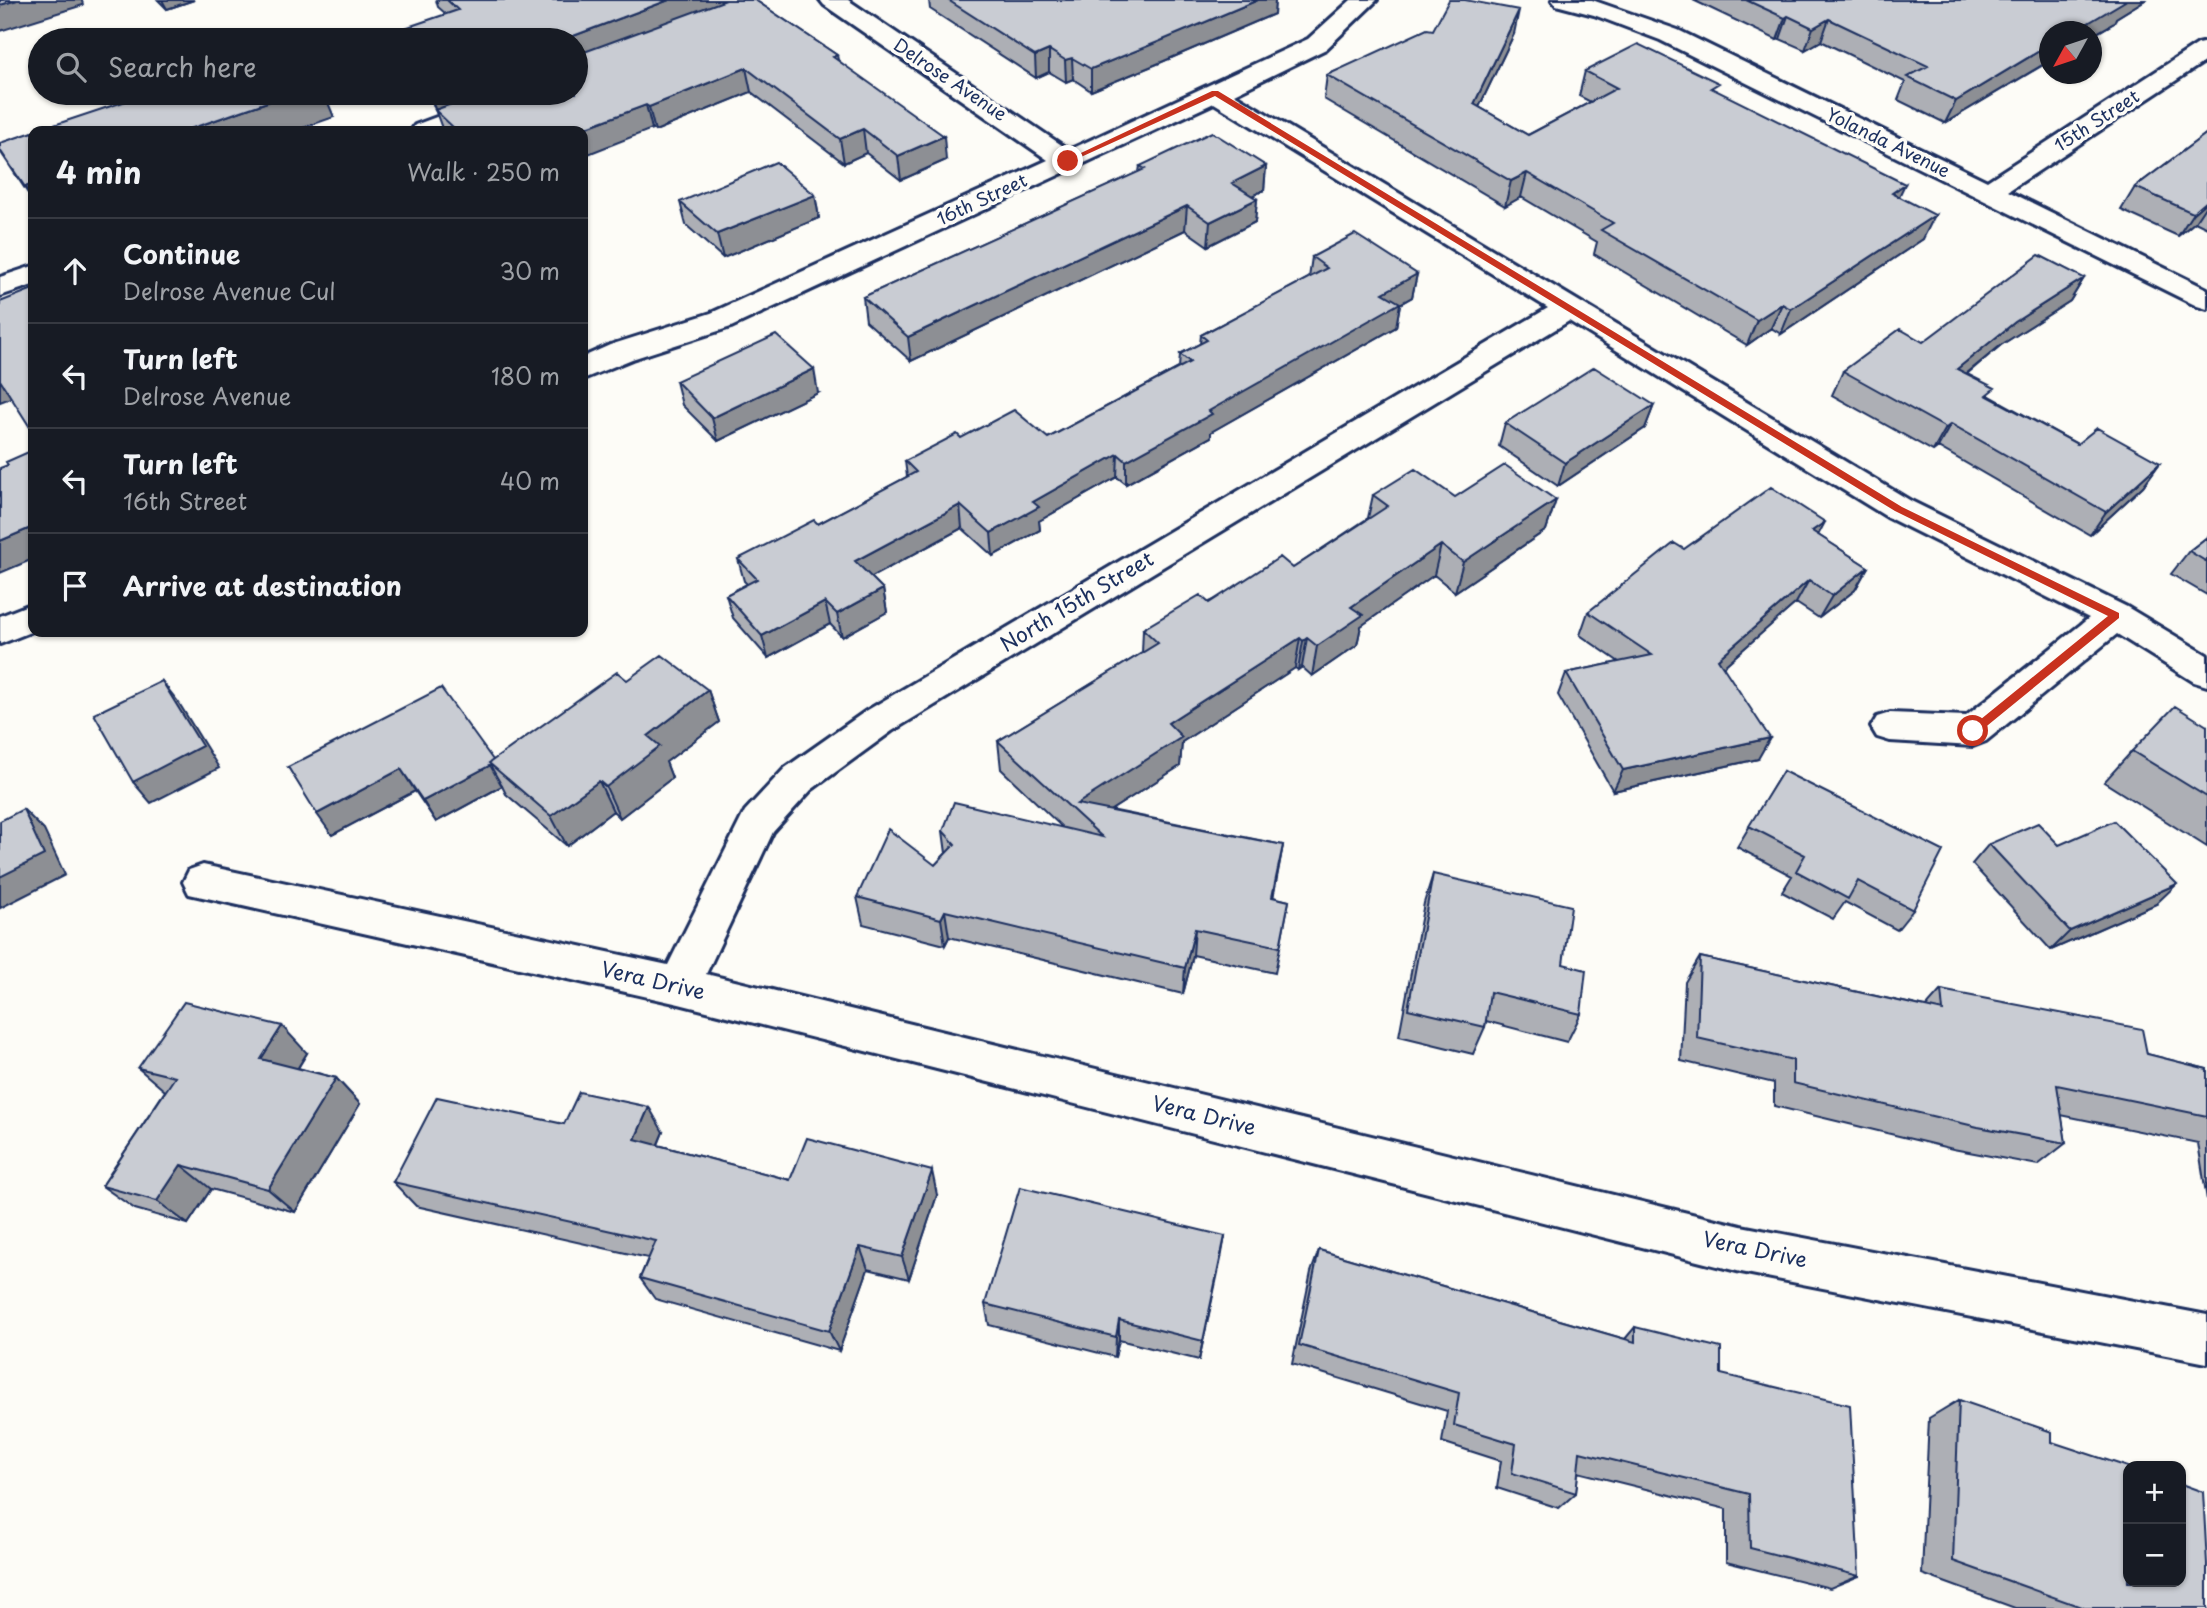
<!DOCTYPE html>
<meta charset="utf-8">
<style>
body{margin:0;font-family:"Playpen Sans",sans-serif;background:#20242c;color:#f1f3f6}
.controls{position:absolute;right:21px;bottom:21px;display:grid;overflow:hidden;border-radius:14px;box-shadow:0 2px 5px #0004}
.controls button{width:63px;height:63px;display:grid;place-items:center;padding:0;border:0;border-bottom:2px solid #363941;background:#171b24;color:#f1f3f6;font:35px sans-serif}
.compass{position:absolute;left:2039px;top:21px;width:63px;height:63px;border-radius:50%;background:#171b24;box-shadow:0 2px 5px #0004;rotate:230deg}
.stop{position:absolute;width:21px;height:21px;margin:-16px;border:5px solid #c8321e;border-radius:50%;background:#fff}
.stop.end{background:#c8321e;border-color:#fff;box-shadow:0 2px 7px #0008}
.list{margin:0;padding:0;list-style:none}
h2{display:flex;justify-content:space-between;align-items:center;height:91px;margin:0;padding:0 28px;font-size:30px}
h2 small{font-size:23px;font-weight:400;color:#9ea1a6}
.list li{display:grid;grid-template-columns:46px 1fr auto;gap:21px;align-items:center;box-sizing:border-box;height:105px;padding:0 28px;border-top:2px solid #363941}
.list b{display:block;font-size:26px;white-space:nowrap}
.list p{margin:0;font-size:23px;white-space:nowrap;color:#9ea1a6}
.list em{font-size:23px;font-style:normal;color:#9ea1a6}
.icon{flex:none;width:38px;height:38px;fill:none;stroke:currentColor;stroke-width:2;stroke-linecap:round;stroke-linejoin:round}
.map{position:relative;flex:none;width:2207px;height:1608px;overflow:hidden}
.search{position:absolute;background:#171b24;box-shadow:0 2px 5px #0004;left:28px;top:28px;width:560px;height:77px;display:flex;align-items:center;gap:18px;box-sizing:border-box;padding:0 24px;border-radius:38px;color:#9ea1a6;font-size:26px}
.panel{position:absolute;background:#171b24;box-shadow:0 2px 5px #0004;left:28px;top:126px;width:560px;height:511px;border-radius:14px}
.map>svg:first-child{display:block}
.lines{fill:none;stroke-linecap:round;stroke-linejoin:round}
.minor-casing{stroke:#1b2f5e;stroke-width:6}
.minor{fill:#fdfcf7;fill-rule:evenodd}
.wall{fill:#adafb5;stroke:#1b2f5e;stroke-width:2}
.shaded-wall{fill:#8d8f94;stroke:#1b2f5e;stroke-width:2}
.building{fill:#c9ccd3;stroke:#1b2f5e;stroke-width:2}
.route{fill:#c8321e}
.labels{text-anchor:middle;stroke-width:7;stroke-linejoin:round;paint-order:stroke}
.far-street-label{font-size:18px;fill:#1b2f5e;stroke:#fdfcf7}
.street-label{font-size:21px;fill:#1b2f5e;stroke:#fdfcf7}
</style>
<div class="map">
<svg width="2207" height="1608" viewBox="0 0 2207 1608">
<rect width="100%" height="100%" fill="#fdfcf7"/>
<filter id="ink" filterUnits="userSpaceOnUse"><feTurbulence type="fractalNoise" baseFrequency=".0143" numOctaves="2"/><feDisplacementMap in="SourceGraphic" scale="14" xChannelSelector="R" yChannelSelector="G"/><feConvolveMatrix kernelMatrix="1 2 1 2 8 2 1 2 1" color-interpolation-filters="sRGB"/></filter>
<g filter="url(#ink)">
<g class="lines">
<g class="minor-casing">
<path id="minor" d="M820,0H848L1069,150L1308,39L1351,0H1377L1326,49L1234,94L1911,501L2127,607L2207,655V686L2194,682L2117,634L1986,741L1973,746L1890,741L1877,737L1871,727L1877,717L1890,713L1966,716L2089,618L1887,517L1569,321L892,731L811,790L773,832L706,974L1741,1226L2207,1315V1363L1741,1272L679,1004L189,894L183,882L189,870L203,865L668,965L745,811L785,768L866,711L1548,308L1214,103L731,327L632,359L583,379V357L610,345L711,313L1048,160L824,5Z
M1552,0H1592L1678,30L1987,181L2198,44L2207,42V60L2008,191L2207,289V309L2197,306L1660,40L1594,15L1556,5Z
M501,93H537L533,98L447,131H411L415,125Z
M33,266V285L0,296V277Z
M33,603V631L0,644V616Z"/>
</g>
<use href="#minor" class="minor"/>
</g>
<path class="wall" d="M158,0H194L167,9Z
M436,0H755L837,55L838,60L946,160L901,180L866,153L844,163L751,92L655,131L652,129L583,131H443L429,93H576L446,14L438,7Z
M929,0H1275L1274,14L1157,64L1091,91L1073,79L1066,82L1049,72L1036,78L930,9Z
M1693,0H2145L2116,18L2114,23L1945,123L1898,100L1905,82L1821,41L1805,50L1780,39L1777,40Z
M1433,30L1514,34L1479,107L1528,135L1591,102L1579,96L1585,71L1716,91L1899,196L1923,239L1781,334L1771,328L1747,345L1594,254L1597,242L1521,197L1505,206L1324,99L1327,75Z
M33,132V201L0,151Z
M2207,133V228L2195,222L2178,236L2121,210L2135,187Z
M1140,166H1266L1264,190L1252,196L1257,199L1255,222L1208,246L1185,230L911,361L866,321L863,297L1139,172Z
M815,195L819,218L723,258L686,225L680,202Z
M1312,257L1417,274L1412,297L1400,304L1396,327L1211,432V437L1126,484L1117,477L1039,521L1040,530L993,556L962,528L871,577L883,589L887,612L842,637L830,624L768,658L733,618L726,595L747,584L744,581L738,559L818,524L907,477L905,461L961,438H1048L1179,368L1180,354L1200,344L1201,335L1309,278Z
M2084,278L2070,301L2001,345L1967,374L1990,396L2077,444L2160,463L2143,486L2090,535L1938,447L1933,451L1832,395L1843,371L1923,342Z
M676,381L818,393L718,441L682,405Z
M1654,405L1645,428L1558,486L1499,446L1505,423Z
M1373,495L1556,500L1546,530L1455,592L1434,575L1361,626L1357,645L1312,676L1302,667L1298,670L1295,668L1182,742L1180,766L1111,810L1283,845L1273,897L1289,901L1275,973L1193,955L1183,994L949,937L945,945L863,924L857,897L935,865L946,853L943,831L1063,828L1001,769L998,741L1142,653L1143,629L1293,568L1368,518Z
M1818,535L1868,567L1855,590L1819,618L1796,603L1723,667L1758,759L1613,791L1558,695L1566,673L1619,662L1580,635L1588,612L1684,549Z
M2207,537V595L2171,574L2189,551Z
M627,680L708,690L719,722L666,762L672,778L620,818L613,811L567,846L506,794L502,786L436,822L415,791L332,835L288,767L493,760Z
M2207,726V847L2104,782L2132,751Z
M1783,771L1913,910L1897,930L1845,902L1833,919L1782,892L1792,876L1737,847Z
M1989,844L2059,845L2156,904L2051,950L1972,864Z
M1433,874L1563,964L1581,1014L1567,1042L1486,1021L1485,1027L1473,1054L1399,1036L1424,903Z
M1700,957L1926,1007L1941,990L2147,1054L2207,1069V1200L2198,1143L2061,1115L2066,1143L2038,1165L1953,1149L1774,1106V1083L1681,1061L1685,982Z
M307,1053L298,1068L336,1078L360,1104L295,1212L211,1189L188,1224L135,1209L102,1186L165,1091L138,1068Z
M564,1124L663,1132L658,1145L790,1180L937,1195L909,1279L868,1269L839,1351L655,1299L640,1278L648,1258L416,1206L393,1182Z
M1225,1236L1199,1360L1119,1340L1115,1357L989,1325L985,1304Z
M1319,1250L1625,1339L1635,1327L1721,1374L1859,1576L1830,1588L1726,1562V1509L1578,1472L1576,1493L1559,1508L1497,1488L1501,1461L1442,1442L1447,1411L1292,1364L1311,1272Z
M1959,1400L2052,1442L2207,1608H2015L1922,1574L1929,1418Z"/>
<path class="shaded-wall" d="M17,0H82L83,5L0,31V5Z
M162,0H194L167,9Z
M669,0H730L576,61V40H568V38Z
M1258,0H1275L1274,14L1157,64L1091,91V69Z
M2122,0H2145L2116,18L2114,23L2091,36V32H2073Z
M1519,10L1514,34L1469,128L1474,104Z
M1788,16L1780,39L1777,40L1785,18Z
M1829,19L1821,41L1805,50L1813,28Z
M2049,45V61L1945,123L1956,101Z
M1049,50V72L1036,78L1035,56Z
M1072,58L1073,79L1066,82L1065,60Z
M746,68L751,92L655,131L649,107Z
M293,93H324L334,117L294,131H184Z
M429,93H494L435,110L437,114Z
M646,105L652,129L583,156V131H576Z
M863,129L866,153L844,163L840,139Z
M944,136L946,160L901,180L898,156Z
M1266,166L1264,190L1231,206L1232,183Z
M1527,173L1521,197L1505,206L1511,181Z
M33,184V199L25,187Z
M1905,184L1893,209L1892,193Z
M815,195L819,218L723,258L717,234Z
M1257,199L1255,222L1208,246L1210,222Z
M2207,201V204L2195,222L2178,236L2193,213Z
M1187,206L1185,230L911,361L908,337Z
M1935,215L1923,239L1781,334L1791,309Z
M1417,274L1412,297L1400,304L1396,327L1211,432V437L1126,484V461L1383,293Z
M2084,278L2070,301L2001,345L1944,392L1957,369L2015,322Z
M1782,304L1771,328L1747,345L1757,320Z
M814,369L818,393L718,441L712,418Z
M0,379L13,397L0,402Z
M1654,405L1645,428L1558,486L1565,463Z
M1951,424L1938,447L1933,451L1946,428Z
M1118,454L1117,477L1039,521L1040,530L993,556L991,533L1033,502Z
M2160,463L2143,486L2090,535L2106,512Z
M1556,500L1546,530L1455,592L1463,562Z
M960,505L962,528L859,584L855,561Z
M1825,522L1813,545L1812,531Z
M33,527V559L0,573V541Z
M1441,545L1434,575L1361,626L1357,645L1312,676L1317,646L1351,607Z
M1868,567L1855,590L1819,618L1832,596Z
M1809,580L1796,603L1707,681L1718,659Z
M883,589L887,612L842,637L837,614Z
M825,602L830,624L768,658L762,636Z
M1300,638L1295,668L1182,742L1180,766L1089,824L1077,804L1168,723Z
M1307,638L1302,667L1298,670L1303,641Z
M162,681L179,703L219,768L151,803L133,782Z
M708,690L719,722L666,762L672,778L620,818L606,787L648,736Z
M1770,738L1758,759L1613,791L1623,770Z
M490,765L502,786L436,822L423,801Z
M401,769L415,791L332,835L317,814Z
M599,781L613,811L567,846L551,816Z
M23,809L44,830L65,875L0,908V877Z
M1283,845L1278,872L1268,924L1272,897Z
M2177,884L2156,904L2051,950L2070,931Z
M945,911L949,937L945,945L941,919Z
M1195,929L1193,955L1183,994L1185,968Z
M282,1026L307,1053L287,1085L261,1059Z
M336,1078L360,1104L295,1212L268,1189Z
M649,1107L663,1132L650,1163L635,1139Z
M181,1165L211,1189L188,1224L157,1201Z
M932,1171L937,1195L909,1279L902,1257Z
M1225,1236L1221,1259L1199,1360L1203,1341Z
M860,1247L868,1269L839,1351L829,1331Z
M1119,1320V1340L1115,1357L1116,1337Z"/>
<path class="building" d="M0,0H17L0,5Z
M447,0H669L568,38V40H409L405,28L458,10Z
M726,0H755L837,55L833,57L944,136L898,156L863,129L840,139L746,68L649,107L646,105L576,131H457L435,110L482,93H576V55Z
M948,0H1258L1158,42L1091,69L1072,58L1065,60L1049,50L1035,56Z
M1449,0H1465L1519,10L1474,104L1528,135L1617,88L1585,71L1638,44L1719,83L1711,88L1905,184L1892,193L1935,215L1791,309L1782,304L1757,320L1601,230L1613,223L1527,173L1511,181L1327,75L1427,29L1433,30Z
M1746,0H2124L2125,1L2073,32H2049V45L1956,101L1907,77L1928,66L1829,19L1813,28L1788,16L1785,18Z
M150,93H293L184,131H36Z
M33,132V184L25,187L0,150V143Z
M1212,132L1266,166L1232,183L1257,199L1210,222L1187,206L908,337L863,297L1145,169L1140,166Z
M2207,133V201L2193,213L2135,187Z
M776,162L815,195L717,234L680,202Z
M1355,234L1417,274L1383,293L1400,303L1209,411L1212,414L1126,461L1118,454L1033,502L1039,507L991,533L960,505L855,561L883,589L837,614L825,602L762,636L726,595L757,579L738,559L814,520L818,524L916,472L905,461L957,434L961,438L1014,410L1048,438L1190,362L1180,354L1207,340L1201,335L1327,268L1312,257Z
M2039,255L2084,278L2015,322L1957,369L1995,388L1986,395L2077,444L2097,428L2160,463L2106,512L1951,424L1946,428L1843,371L1900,329L1923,342Z
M33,289V432L0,380V302Z
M776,335L814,369L712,418L676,381Z
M1594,367L1654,405L1565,463L1505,423Z
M33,450V527L0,541V468L8,465L6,462Z
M1505,465L1556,500L1463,562L1441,545L1351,607L1363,615L1317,646L1307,638L1303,641L1300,638L1168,723L1182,737L1077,804L1283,845L1272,897L1289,901L1280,947L1195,929L1185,968L945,911L941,919L857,897L888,829L935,865L955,844L943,831L954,802L1102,837L998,741L1158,643L1143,629L1200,595L1209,603L1280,557L1293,568L1388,506L1373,495L1415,469L1455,497Z
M1771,487L1825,522L1812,531L1868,567L1832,596L1809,580L1718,659L1770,738L1623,770L1566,673L1652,655L1588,612L1674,543L1684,549Z
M2207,537V562L2189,551Z
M662,655L708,690L648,736L660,746L606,787L599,781L551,816L489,763L617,672L627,680Z
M162,681L202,746L133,782L94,714Z
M441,688L493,760L489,763L491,765L423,801L401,769L317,814L288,767Z
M2175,706L2207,726V797L2132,751Z
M1783,771L1943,851L1913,910L1858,881L1848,899L1796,871L1805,855L1749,826Z
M23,809L44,855L0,877V821Z
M2114,821L2177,884L2070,931L1989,844L2038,823L2059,845Z
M1433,874L1571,906L1563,964L1586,970L1581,1014L1490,992L1485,1027L1408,1009Z
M1700,957L1943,1011L1941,990L2142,1029L2147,1054L2207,1069V1116L2057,1085L2066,1143L1978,1127L1793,1083V1060L1697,1038Z
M184,1002L282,1026L261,1059L336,1078L268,1189L181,1165L157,1201L102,1186L175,1077L138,1068Z
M579,1092L649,1107L635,1139L790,1180L807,1138L932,1171L902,1257L860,1247L829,1331L640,1278L656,1241L393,1182L437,1097L564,1124Z
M1020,1187L1225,1236L1203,1341L1119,1320L1116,1337L985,1304Z
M1319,1250L1635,1342V1327L1721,1348V1374L1850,1405L1859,1576L1750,1548L1749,1494L1580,1452L1576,1493L1512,1473L1516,1444L1454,1425L1459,1393L1299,1345Z
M1959,1400L2052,1432V1442L2128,1467V1582H2181V1484L2203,1492L2207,1564V1608H2084L1953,1561Z"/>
</g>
<path class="route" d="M1212,91H1218L1902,507L2119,613V618L1977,734H1970V728L2108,616L1895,511L1215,96L1070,162L1064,161Z"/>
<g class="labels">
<g class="far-street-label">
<text transform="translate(950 80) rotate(34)" y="6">Delrose Avenue</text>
<text transform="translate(2097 121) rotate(-33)" y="6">15th Street</text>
<text transform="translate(1888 143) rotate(26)" y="6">Yolanda Avenue</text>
<text transform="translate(982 200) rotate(-25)" y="6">16th Street</text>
</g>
<g class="street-label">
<text transform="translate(1077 602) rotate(-31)" y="7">North 15th Street</text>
<text transform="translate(653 981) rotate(13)" y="7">Vera Drive</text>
<text transform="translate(1204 1116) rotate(14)" y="7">Vera Drive</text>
<text transform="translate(1755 1250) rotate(12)" y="7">Vera Drive</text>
</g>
</g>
</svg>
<div class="controls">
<button>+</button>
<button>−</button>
</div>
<svg class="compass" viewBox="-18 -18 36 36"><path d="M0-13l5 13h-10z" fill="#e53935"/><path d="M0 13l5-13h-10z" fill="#9ea1a6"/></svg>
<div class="stop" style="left:1973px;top:731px"></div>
<div class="stop end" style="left:1068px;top:161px"></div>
<div class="search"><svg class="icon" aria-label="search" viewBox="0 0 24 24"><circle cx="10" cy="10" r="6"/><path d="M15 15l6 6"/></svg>Search here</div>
<section class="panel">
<h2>4 min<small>Walk · 250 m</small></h2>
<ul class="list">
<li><svg class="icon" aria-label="ahead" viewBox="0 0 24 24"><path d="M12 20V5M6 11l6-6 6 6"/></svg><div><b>Continue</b><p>Delrose Avenue Cul</p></div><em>30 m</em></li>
<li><svg class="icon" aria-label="left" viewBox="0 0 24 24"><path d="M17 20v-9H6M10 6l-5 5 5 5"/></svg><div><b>Turn left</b><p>Delrose Avenue</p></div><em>180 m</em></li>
<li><svg class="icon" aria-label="left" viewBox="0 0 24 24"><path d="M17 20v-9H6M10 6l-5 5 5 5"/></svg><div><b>Turn left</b><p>16th Street</p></div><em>40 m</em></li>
<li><svg class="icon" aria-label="arrive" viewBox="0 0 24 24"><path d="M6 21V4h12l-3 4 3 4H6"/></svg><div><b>Arrive at destination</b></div></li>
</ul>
</section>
</div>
